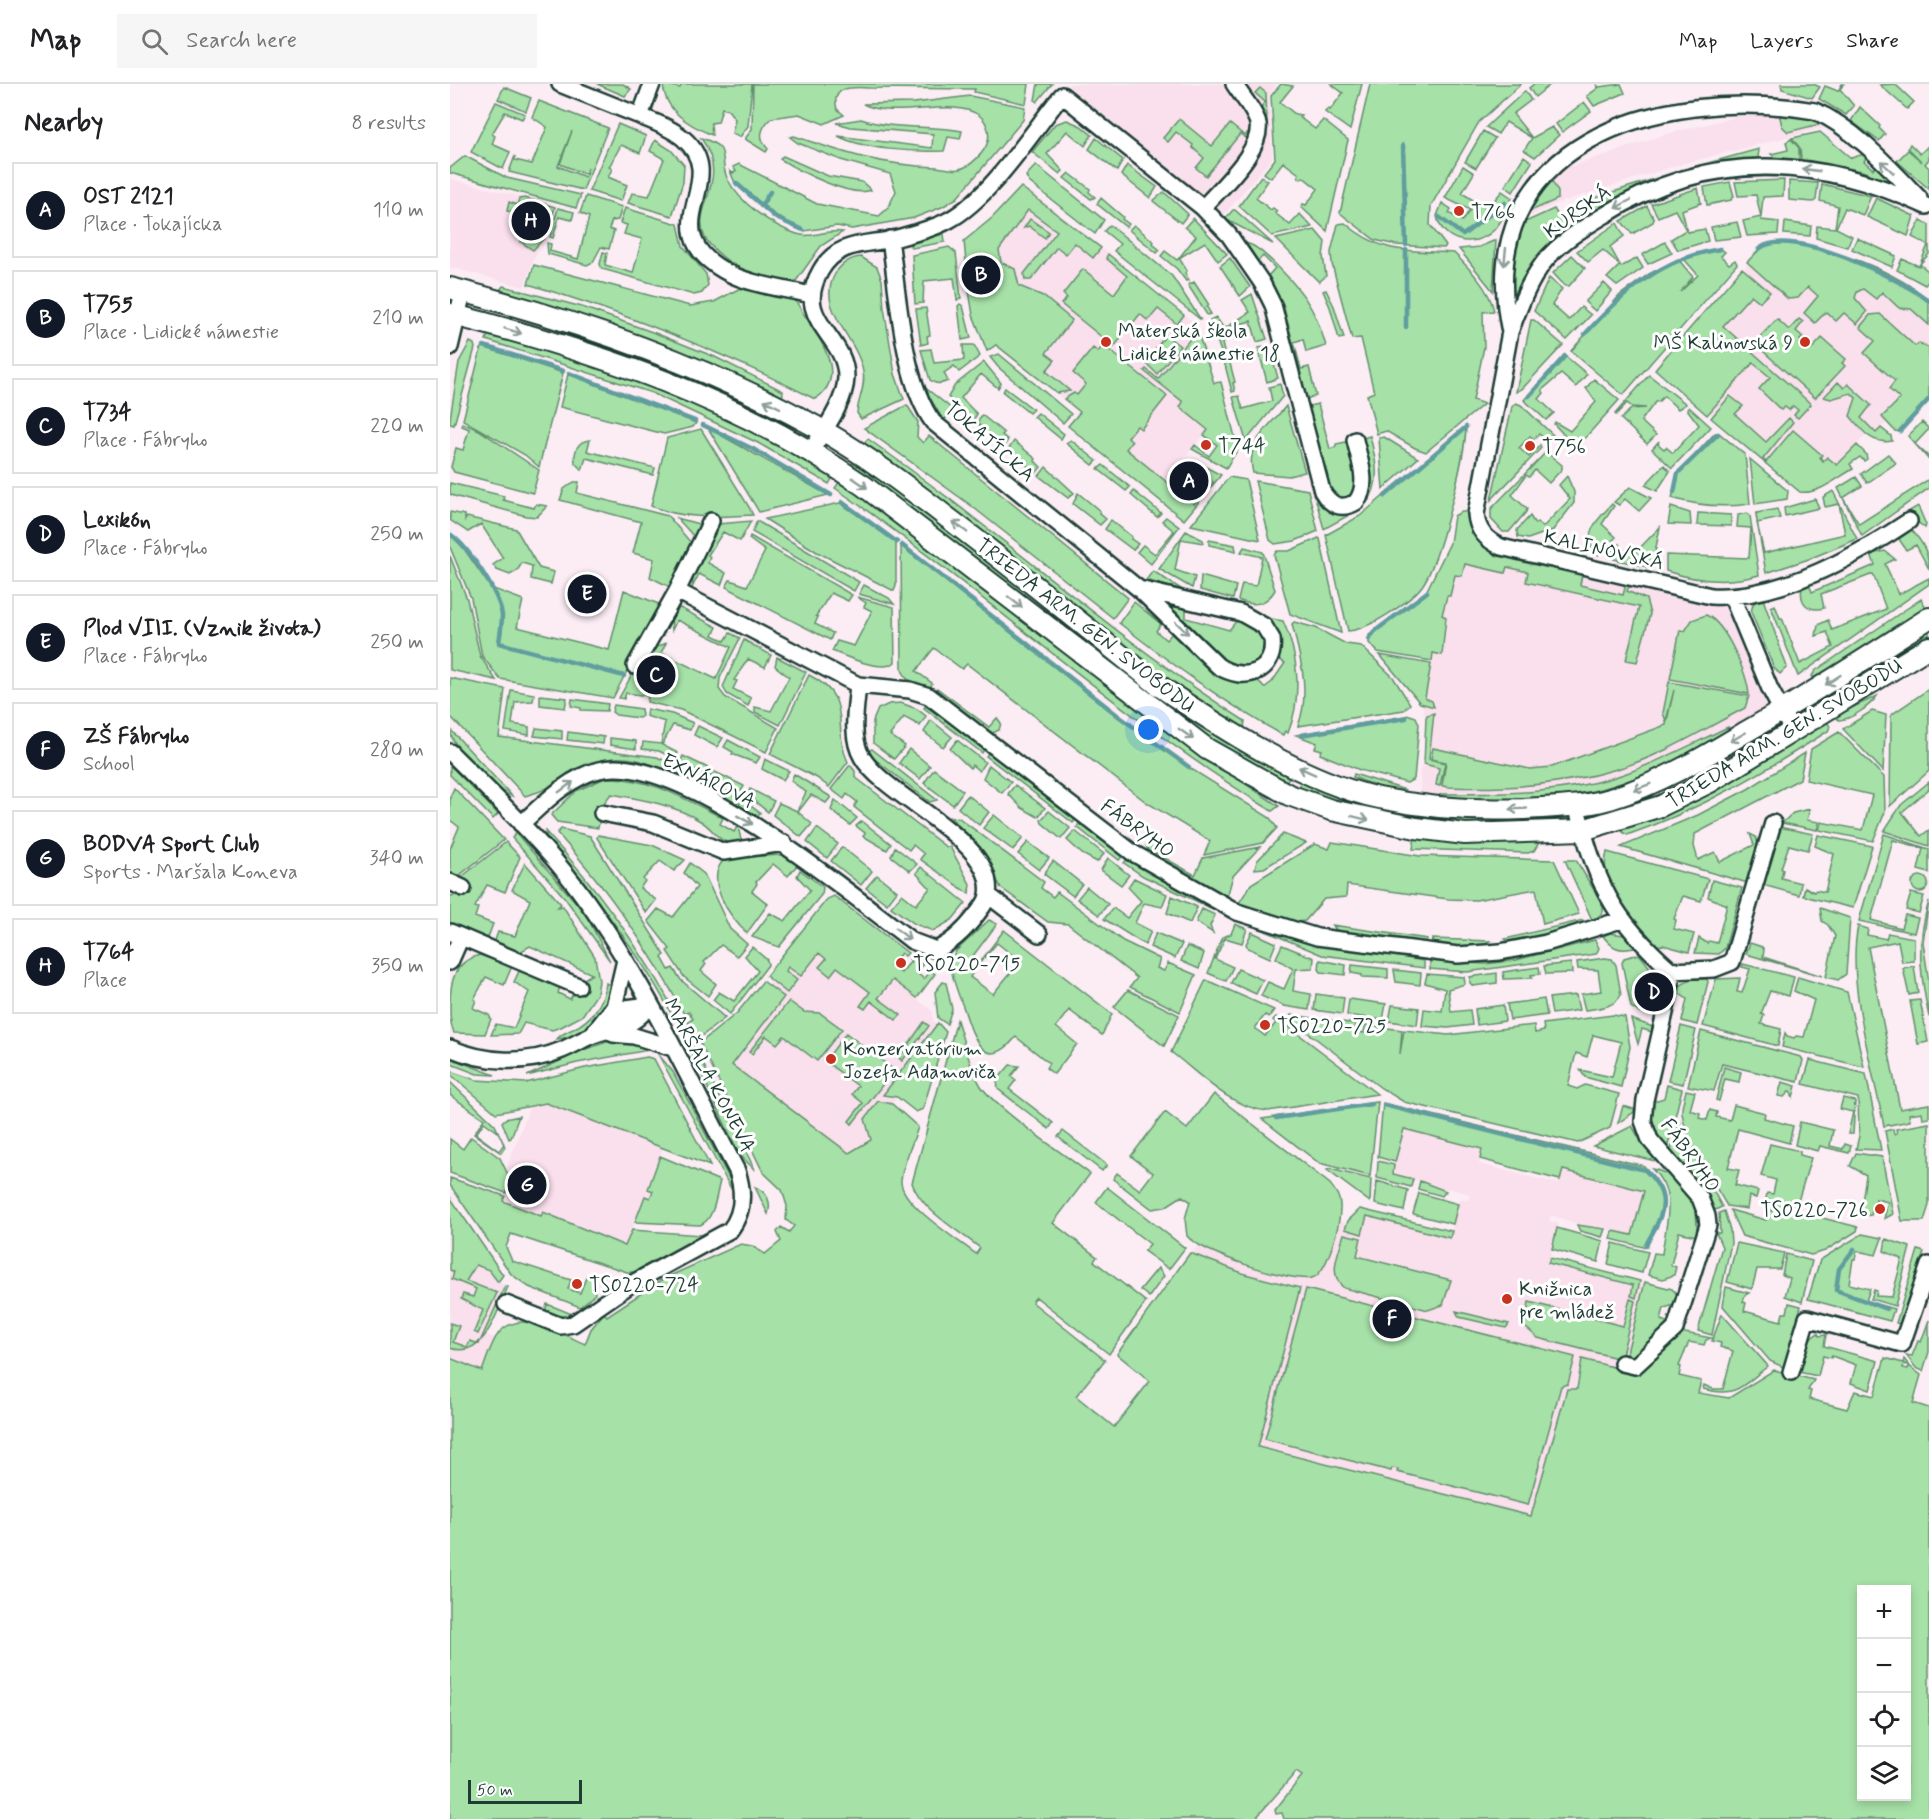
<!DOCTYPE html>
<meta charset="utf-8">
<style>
body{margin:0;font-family:Mynerve,sans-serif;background:#f6f6f6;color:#202124}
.controls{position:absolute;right:18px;bottom:18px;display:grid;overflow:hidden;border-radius:0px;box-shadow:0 3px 9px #0003}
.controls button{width:54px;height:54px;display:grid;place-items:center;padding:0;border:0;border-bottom:2px solid #e0e0e0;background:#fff;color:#202124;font:30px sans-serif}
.scale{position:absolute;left:18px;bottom:15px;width:114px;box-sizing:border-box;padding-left:6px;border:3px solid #1f3d34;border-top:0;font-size:16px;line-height:21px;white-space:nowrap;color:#1f3d34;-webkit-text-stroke:4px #fff;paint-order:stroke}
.you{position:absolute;left:699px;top:646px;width:21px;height:21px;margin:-15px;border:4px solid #fff;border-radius:50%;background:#1a73e8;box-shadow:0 0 0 9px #1a73e833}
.badge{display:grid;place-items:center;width:39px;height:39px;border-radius:50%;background:#111827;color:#fff;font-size:20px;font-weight:700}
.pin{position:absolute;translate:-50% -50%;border:3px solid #fff;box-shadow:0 2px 6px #0006}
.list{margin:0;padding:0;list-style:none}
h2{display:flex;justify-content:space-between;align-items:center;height:78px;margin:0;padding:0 24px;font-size:26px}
h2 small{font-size:20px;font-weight:400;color:#757577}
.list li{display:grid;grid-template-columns:39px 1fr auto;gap:18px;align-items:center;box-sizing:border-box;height:96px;margin:0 12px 12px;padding:0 12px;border:2px solid #e0e0e0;border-radius:0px}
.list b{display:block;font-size:22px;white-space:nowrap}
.list p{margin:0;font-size:20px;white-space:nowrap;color:#757577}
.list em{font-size:20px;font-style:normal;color:#757577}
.icon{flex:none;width:33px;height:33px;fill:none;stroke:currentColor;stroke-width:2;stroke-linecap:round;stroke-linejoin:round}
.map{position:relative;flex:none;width:1479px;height:1735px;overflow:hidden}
header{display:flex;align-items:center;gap:36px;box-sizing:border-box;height:84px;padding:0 30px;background:#fff;border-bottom:2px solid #e0e0e0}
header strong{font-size:28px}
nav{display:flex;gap:33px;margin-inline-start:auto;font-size:21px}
.search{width:420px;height:54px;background:#f6f6f6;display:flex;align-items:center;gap:15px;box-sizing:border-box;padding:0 21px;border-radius:0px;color:#757577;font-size:22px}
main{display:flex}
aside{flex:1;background:#fff}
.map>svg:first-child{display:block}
.built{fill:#fadfec}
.green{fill:#a6e1a7;stroke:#628f6e;stroke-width:1.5;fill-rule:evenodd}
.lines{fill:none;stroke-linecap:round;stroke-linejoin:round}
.stream{stroke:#609d9e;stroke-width:4.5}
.minor-casing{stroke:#1f3d34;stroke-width:20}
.tertiary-casing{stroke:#1f3d34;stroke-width:24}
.minor{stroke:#fff;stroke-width:15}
.tertiary{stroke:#fff;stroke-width:20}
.oneway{stroke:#8f9e9a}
.poi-dot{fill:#c8321e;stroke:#fff;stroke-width:2}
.labels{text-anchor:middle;stroke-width:6;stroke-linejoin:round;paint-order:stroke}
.poi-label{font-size:20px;fill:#1f3d34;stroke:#fff;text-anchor:start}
.street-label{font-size:20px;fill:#1f3d34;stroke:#fff}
</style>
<header>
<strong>Map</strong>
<div class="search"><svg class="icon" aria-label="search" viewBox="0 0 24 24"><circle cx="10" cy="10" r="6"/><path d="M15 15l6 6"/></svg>Search here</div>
<nav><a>Map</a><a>Layers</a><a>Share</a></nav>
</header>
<main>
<aside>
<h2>Nearby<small>8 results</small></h2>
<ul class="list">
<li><span class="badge">A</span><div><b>OST 2121</b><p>Place · Tokajícka</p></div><em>110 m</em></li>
<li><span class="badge">B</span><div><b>T755</b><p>Place · Lidické námestie</p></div><em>210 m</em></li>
<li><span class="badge">C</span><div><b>T734</b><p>Place · Fábryho</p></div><em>220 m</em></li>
<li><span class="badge">D</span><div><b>Lexikón</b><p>Place · Fábryho</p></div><em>250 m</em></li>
<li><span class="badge">E</span><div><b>Plod VIII. (Vznik života)</b><p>Place · Fábryho</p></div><em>250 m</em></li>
<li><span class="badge">F</span><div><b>ZŠ Fábryho</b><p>School</p></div><em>280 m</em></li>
<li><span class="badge">G</span><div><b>BODVA Sport Club</b><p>Sports · Maršala Koneva</p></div><em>340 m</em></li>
<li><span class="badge">H</span><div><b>T764</b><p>Place</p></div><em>350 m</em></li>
</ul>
</aside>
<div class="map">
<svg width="1479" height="1735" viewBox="0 0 1479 1735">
<rect width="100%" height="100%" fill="#fcecf4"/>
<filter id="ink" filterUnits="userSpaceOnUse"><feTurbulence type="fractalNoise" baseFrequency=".0167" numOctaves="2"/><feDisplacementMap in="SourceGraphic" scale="12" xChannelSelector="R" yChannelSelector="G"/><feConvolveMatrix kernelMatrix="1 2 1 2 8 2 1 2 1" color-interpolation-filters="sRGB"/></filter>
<g filter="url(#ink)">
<path class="built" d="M620,0H827L819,11L822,74L767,139L612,11Z
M1325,14L1348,21L1388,40L1227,81L1108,119L1062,140L1097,78L1105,83H1119L1217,50L1303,29Z
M0,95L107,122L98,155L84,173L74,203L0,183Z
M580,107L747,241L764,299L758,346L715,396L580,288L538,183Z
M1317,167L1360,172L1479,231V293L1426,349L1421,345L1387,382L1336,395L1208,284L1298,180Z
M1026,437L1034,452L1282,513L1331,628L1157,715L971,720L970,685L975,682L978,657L972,614L1004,484Z
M376,826L427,883L482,927L483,937L493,945L491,955L441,1021L403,1107L270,994L292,935Z
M96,1019L213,1064L198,1104L203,1107L200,1114L195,1113L175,1162L101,1131L97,1141L53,1118L61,1097L56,1086L80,1022Z
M953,1045L1032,1065L1029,1080L1108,1100L1112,1086L1194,1107L1182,1152L1141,1141L1140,1144L1101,1131L1099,1137L1108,1140L1100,1174L1201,1200L1166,1459L661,1347L700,1297L667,1270L811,1077L888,1137L914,1143L917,1132L1000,1153L1009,1115L1018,1116L1020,1110L997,1104L996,1107L982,1100L942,1090Z
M0,1122L51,1194L48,1198L58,1203L36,1251L58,1258L36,1307L0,1293Z"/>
<path class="green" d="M147,0H173L181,5L175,12Z
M213,0L230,4L232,0H302L298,42L290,53L282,49L285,35L278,26L272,24L268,38L261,39L262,51C239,41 215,28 213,0Z
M303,0H579L576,20L524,8L525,5L419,4C404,3 380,1 387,25L394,31L374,40L349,30L321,34C310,45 308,54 318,65L316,68L295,55L302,45Z
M588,0H602L587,18L585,16Z
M831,0L843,2L830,18L845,30L851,31L849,33L865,45L873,36L898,56L877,147L851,123L853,120L856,121L868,105L853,93L851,95L848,93L849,90L833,78L821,94L814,89L825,75L821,12Z
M881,0H912L900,46L875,28L878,24L880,26L893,9Z
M920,0H1071L1029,38L981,122L980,141L996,162L994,164L946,161L925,156L890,129Z
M1084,0H1101L1085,13L1079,4Z
M1146,0L1149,3L1171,0L1175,9L1144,22L1137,12L1148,4Z
M1331,0H1363L1370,3L1362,14L1332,5Z
M1392,0H1394L1390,5L1404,22L1396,31L1369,15L1375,2L1388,7Z
M1445,0L1464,18L1457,25L1430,1Z
M54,3L81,14L76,27L48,15Z
M810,4L816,9L817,39H814L811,23L815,18L805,9Z
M1075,7L1081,16L1063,30L1082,54L1102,43L1109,51L1085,73L1074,66L1082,54L1056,38L1048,50L1036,43Z
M520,12L575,23L573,36L507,114L492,123L464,134L402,145L387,142L354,147L343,142L322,129L285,99L280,87L283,89L286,87L283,83L289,80L367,120L429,132L438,124L446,107L440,90L391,76L348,59L340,53L344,52C397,70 430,81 487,83C494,84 503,87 509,85C521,83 535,68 538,57C540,48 537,38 530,32C504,12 446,37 413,20L464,19Z
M89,17L158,44L133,106L59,88L65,72V76L82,80L97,43L82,33ZM122,47L110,80L135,90L138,84L135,93L108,82Z
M46,18L75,30L72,35L55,28L42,50L45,52L42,60L60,68L53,85L21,68Z
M1134,18L1141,27L1112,48L1106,40Z
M1410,23L1430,42L1429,44L1435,50L1429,57L1401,37Z
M1329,29L1364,33L1374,39L1338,48L1332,42Z
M411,35C443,46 479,41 512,47L510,55L498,53L494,67C463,68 415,66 388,52L482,64L483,50L401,43L386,39Z
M729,35L762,62L780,40L795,52L801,44L798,55L790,50L756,92L746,84L754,74L742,63L743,61L726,48L718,58L713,54Z
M617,36L631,42L642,51L635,62L617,47L597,70L613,87L610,90L582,68L605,40Z
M168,40L196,52L190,69L171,61L159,83L162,85L158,93L177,101L171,117L139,107Z
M1033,47L1045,54L1026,84L1015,78Z
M1370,48L1401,74L1414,70L1417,73L1414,77L1423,85L1427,82L1444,99L1412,87L1351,76L1350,64L1342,54Z
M251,54C284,64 267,74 278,96C290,119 322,142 347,150C361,155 377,145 393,148L371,162L346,197C313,201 274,181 255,154C240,122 282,98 251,54Z
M646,54L673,76L667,87L639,65Z
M1341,55L1349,64V76L1324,73L1321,70L1338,66L1336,58Z
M205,56L221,66L234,81L233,98L222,132L178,119L182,109L199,112L214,75L200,67Z
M1460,60L1470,70L1479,61V75L1475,80L1479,84V105L1447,77L1458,66L1472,78L1458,64Z
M1309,65L1308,74C1250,77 1192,98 1143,129L1138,128L1132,118L1229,87Z
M15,72L57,94L131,111L126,124L0,89V84Z
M333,72L378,92L412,98L421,106C401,115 348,86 330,75Z
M1074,72L1082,78L1063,108L1055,102Z
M586,81L654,136L645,150L579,98L576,92Z
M677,81L707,103L700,114L671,91Z
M1013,82L1024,89L1012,109L1037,125L1052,107L1062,114C1057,125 1052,139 1043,147C1023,165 992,158 987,132L992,119L1001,125L999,129L1012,137L1020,126L995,114Z
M1097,88L1108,108V115L1074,130Z
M619,89L640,105L639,108L645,113L641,115L614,94Z
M811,92L818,97L806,114L821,126L823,124L827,127L825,129L840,141L850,130L862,143L822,152L789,122Z
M1334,96L1333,112L1313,113L1311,133V136L1329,138L1328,150L1297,152L1293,137L1311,133L1306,111L1288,112L1285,98Z
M1339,97L1368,99L1366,116L1363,118L1339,116Z
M1280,98L1284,112L1281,116L1257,121L1254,103Z
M1372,100L1421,112L1413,131L1395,124L1386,144L1402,152L1397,163L1366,154L1367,142L1385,144L1388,122L1370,117Z
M571,103L651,164L643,174L625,159L616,170L607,163L581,196H575L574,190L607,147L578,126L549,166L551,178L565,185L569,202L593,212L622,236L596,269L605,276L596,287L620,307L607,309L546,261L537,267L523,231L519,207L526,206V202H519L517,194L523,193L524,198L540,196L538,183L517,188L514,157L542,134Z
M1248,104L1251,119L1232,126L1237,146V148L1255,145L1258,157L1228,166L1221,155L1236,146L1225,126L1208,133L1201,120Z
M714,108L738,130L731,139L703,117Z
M136,112L172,123L168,136L162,137L159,145L164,147L159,165L151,163L143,178L137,181L98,170L97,159L101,160L100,167L128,175L139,133L130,129Z
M75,114L105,123L96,152L83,166L71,158L72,141L87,146L91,133L76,129L74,132L57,127L59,118L67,121L69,115Z
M651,114L673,133L672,135L679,140L676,143L647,120Z
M1426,114L1464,132L1458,152L1417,133Z
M1197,122L1204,135L1203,138L1182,150L1171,137Z
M108,124L124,128L122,136L109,133L103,154L100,153Z
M175,124L228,140L233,162L256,190L258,201L252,209L244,211L152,185L150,180L153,168L157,169L155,181L183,189L192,155L174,150L177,141L170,139Z
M1104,125L1109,133L1124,129L1126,139L1086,175L1072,197L1062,228L1060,188L1073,139Z
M783,126H785L823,160L775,135Z
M743,134L777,170L768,177L755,158L729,174L737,187L735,189L739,196L736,197L727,185L711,172L715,167L727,176L729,174L746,152L735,143Z
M580,135L599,148L595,154L579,142L574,144Z
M1471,136L1479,141V170L1470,180L1479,188V197L1475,201L1447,186L1452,175L1469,182L1470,180L1478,161L1462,153Z
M1287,138L1291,153L1264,156L1261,143Z
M1335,138L1361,142L1360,152L1334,150Z
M895,139C932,171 958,166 1004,169C1019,184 1040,205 1044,227L1033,228L1034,263L1023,316L1034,320L976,368L965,364L936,347L927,350L917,311L924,308L911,254L902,255L882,180L881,168L888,140Z
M1167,139L1174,152L1160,163L1170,181L1171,183L1187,174L1193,184L1167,202L1157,194L1170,181L1153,166L1138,178L1127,167Z
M660,141L722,192L751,236L664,167L670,160L654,147Z
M684,141L704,158L703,160L710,166L707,169L679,146Z
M865,146L875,158L873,172L876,192L869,198L826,155Z
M494,150L495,158L462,164L460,162L469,155Z
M1407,154L1446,172L1442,183L1402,165Z
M1046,156L1043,207L1009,165L1029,163Z
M1215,158L1222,169L1198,180L1192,171Z
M796,159C807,162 814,170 822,177C851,205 865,223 876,262L856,268L853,255L844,258L851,285L859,283L866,312L857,315L833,220L830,221L818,192L825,184L813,172L808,177Z
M1333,159C1385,165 1437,183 1479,215V241L1461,225L1449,224L1432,208L1426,215L1413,205L1407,208L1405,214L1417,228L1407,240L1394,229L1386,237L1376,228L1365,239L1354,229L1368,212L1358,203L1348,214L1338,215L1297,178L1315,160Z
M499,163L506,169L511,214L507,216L504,194L474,197L473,219L465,220L462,171Z
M1270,164L1275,168L1271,172L1279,180L1285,176L1287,180L1173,311L1121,267L1170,211L1199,190L1228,175L1243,193L1230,208L1248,191L1233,174Z
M658,170L734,231L727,240L708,225L698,237L690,230L664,263L611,220L617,214L613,210L633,185L664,210L677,192L656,174Z
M1122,171L1135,184L1119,202H1115L1103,189Z
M411,173L427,183L432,196L434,224L445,290L454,315L411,335L407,329C408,315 416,302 413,288C408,254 365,225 385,190C391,180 400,174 411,173Z
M780,174L800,203L790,212L770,182Z
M84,181L240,222L264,218L294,202L341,214L347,219C363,247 403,291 365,315C272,268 178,230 78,200Z
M1292,184L1320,208L1310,218L1301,211L1273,242L1361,320L1348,334L1344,331L1348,326L1343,322L1339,326L1335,323L1331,326L1309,305L1320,293L1303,279L1257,331L1205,285Z
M1099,194L1112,205L1102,221L1119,236L1131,223L1141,231L1117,256L1084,227Z
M744,198L759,221L757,223L761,230L757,231L738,201Z
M1154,199L1162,207L1145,227L1135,218Z
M53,202L132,223L205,249L265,273L333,307L332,317L49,207Z
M876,206L884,222L894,254L889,255L880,223L873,207Z
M802,210L817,255L807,258L801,237L772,245L775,258L772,259L774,268H771L760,236L766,233L774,245L800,228L792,216Z
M510,220L513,222L521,254L512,256L508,222Z
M476,224L480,251L477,252L478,259L471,261L466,225Z
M1430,230L1465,262L1469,259L1479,264V317L1450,348L1445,347L1432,333L1450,315L1439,305L1445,297L1414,269L1425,257L1410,243L1420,231Z
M1327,235L1339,246L1349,235L1353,238L1346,247L1353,253L1350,256L1361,266L1372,254L1396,275L1392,279L1395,282L1365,314L1304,259Z
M1081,236H1084L1113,261L1072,305L1066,308Z
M747,246L764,299L771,298L788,365L776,384L742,365L745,361L759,372L767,361L754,351L758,346L730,323L733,318L694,287L696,285L708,295Z
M39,248C159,284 278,324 383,393L379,400L308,359L202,309L36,256Z
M115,251L189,269L264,303L214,287Z
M716,251L730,262L707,290L695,278Z
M20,258L24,260L25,264L4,341L0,340V335L9,278Z
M513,261H524L530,272L509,288L504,282L494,289L498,297C491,300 486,301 480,296L471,266L481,265L484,279L514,276Z
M653,261L717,312L691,345L687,342L678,353L682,357L676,365L744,420L763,398L747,385L750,380L771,391L734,436L618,342L630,328L614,315L624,309L627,311L636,300L623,289L643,264L648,268Z
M819,262L828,294L817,298L808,264Z
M34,263L113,289L89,383L75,371L13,336L31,265Z
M549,270L621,330L613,339L548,283L540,273Z
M1114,271L1137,290L1126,303L1111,290L1092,306L1094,309L1089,315L1104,329L1096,336L1074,316Z
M778,272L785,298L783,299L785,307L782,308L773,273Z
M534,278L551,299L548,304L531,290L511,314L527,330L523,336L498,313L505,301Z
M118,290L246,339L243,343L214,350L110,323Z
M1199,291L1236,320L1228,325L1214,312L1208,318L1206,317L1191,337L1206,351L1197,360L1171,335L1181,325L1196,324L1182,323L1177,319L1166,331L1165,330Z
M1144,295L1169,316L1126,364L1104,340L1105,338L1120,347L1146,318L1136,304Z
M1388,298L1394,304L1398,300L1421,321L1411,334L1426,349L1431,344L1441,352L1442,357C1421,361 1412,346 1400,332L1406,314L1401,309L1381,315L1374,313Z
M830,300L833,312L796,357L783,313L789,312L793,325L822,317L819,303Z
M473,302L506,328L493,336Z
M555,304L583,325L579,329L553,308Z
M1280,312L1293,322L1285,330L1316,358L1339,334L1343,338L1313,375L1316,378L1343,346L1372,371L1370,373L1373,377L1377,373L1387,381L1407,361L1416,370L1417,375L1414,377L1410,373L1400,380L1403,385C1387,394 1368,411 1350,408L1261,334Z
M1066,319L1071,321L1103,351L1097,357L1089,350L1084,355L1080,352L1069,364L1079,373L1090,361L1091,364L1041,416L1062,323Z
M868,320L880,365L886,363V360L901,357L906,403L900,412L893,414L883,410L878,402L859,322Z
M457,321L468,338L467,353L473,359L479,352L678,514L663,534L519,420L414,344Z
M836,322L855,388L839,392L803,389C795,359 818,344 836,322Z
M1239,323L1261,343L1222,384L1202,365L1209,357L1208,360L1214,365L1216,363L1223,369L1249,341L1237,325Z
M588,329L614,350L611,355L584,333Z
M532,331L554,349L552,351L558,356L554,362L527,339Z
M1472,338L1479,345L1465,360L1479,373V376L1458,352Z
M12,339L29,346L89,386L83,409L4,388L1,383L6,364L13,366L19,345L12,342Z
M1016,342C1016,370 989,480 972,502C960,518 918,546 898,547L876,451L910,432Z
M258,344L378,411L309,428Z
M251,345L299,423L303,431C268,433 234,436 201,422L217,354Z
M1265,349H1269L1295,371L1300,420C1272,424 1248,422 1222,414L1228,389Z
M920,352C926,376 932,400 916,420C927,399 915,376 909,355Z
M934,353L968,374L933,405L929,354Z
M418,355C547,445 663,553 795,637L794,644L721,600L411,361Z
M140,356L137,367L205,384L203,391L136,374L132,386L125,379C124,367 127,357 140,356Z
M621,356L647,377L643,381L616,359Z
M564,357L586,375L585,377L591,383L586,389L558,366Z
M1096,368L1112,381V385L1099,399L1085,386L1079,393L1076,391L1062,411L1077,425L1076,428L1059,448H1053L1041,435V425Z
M1438,370L1446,379L1417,399L1411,390Z
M1300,375L1338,407L1337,415L1305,420Z
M404,377L497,444L740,634L839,692L836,699L775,666L670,591L505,459L400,383Z
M653,381L680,403L676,407L648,385Z
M1214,381L1220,387L1207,407L1195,401Z
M596,383L624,409L618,414L589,392Z
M1117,392L1124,408V419L1103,446L1078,455L1068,453L1067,446L1080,432L1085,440L1087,438L1093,443L1120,415L1109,401Z
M779,393L796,396L810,456L741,441Z
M1406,393L1412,402L1393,414L1409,440L1479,395V404L1412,452L1388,404Z
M390,397L421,418L709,643L829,722L822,727C667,632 534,507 385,404Z
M805,397L858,406L868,447L845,457L825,460L820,456Z
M124,398H129L127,409L218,432L242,460L220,503L200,493L204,475L183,469L191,438L110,416L114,405Z
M0,399L54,412L53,416L84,424L86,420L97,422L87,433L76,432L4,412L0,410Z
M1180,403L1201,414L1189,427L1175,415L1169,421L1164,418Z
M684,407L711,429L707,433L681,411Z
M1383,407L1407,455L1359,475L1316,489L1306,431L1307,429L1327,425L1330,434L1307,439L1314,469L1395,450L1389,420L1375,423L1373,413Z
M628,409L650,427L649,429L656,435L650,441L623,420Z
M865,413C875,430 892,433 908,426L874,445Z
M1365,415L1369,424L1335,432L1334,424Z
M390,419L446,458V502L444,507L367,468L315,435Z
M1162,420L1164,422L1152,440L1166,453L1148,471C1128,453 1149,434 1162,420Z
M1468,422L1476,441L1475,444L1456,429Z
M1221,423L1240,429L1241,441L1218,440Z
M0,428L15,431V436L17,433L66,445L89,484L104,488L101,500L81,495L82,482L72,479L67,487L60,491L47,486L43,481L53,474L31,440L18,448L0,436Z
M1011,428H1017C1027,480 1089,480 1132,490L1130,501L1173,511L1176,500L1179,503L1177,507L1196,515L1200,530L1187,578L1176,576L1189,523L1076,498L1078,488L1057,483L1055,489L1015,480L1012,492L1005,491L1000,512H997L992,531L996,533L992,571L983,569L982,577L928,568L919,559V551L976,508L1000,459L1004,432Z
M1248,429L1281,431V442L1247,441Z
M1297,429L1300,432L1309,491C1278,500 1246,497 1216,487V471L1299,474L1301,444L1287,443L1288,431Z
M716,433L729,443L701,480L687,468L693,461L705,470L724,447L712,437Z
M1450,433C1465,450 1479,462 1479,485L1466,461L1456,466L1449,455L1460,447Z
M227,434L252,441L245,454Z
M661,436L682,453L681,455L688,460L683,466L655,445Z
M301,437L290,457L273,448L258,471L260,473L258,479L276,489L271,501L249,490L242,504L244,488L268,440Z
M307,437L409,498L404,507L302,448Z
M1210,443L1202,484L1164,475L1161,472V468L1169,460L1174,468L1176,466L1183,471Z
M736,447L753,456L754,459L731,455L725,486L745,493L742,504L709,485Z
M0,451L10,459L41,504L73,516L67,543L159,566L174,506L211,521L163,614L50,595L32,572L21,514L0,463Z
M300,452L402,511L398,517L381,509L366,532L368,533L365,540L383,549L380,556L276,503L280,496L297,502L315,467L299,455Z
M869,454L870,455L891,549L840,530L824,471L827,467H839Z
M759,456L785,461L786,467L759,461Z
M451,462L669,634L738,683L820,734L827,744L813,759L754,771L760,757L696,718L517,580L512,585L484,564L466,587L482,599L480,605L457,595L452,586Z
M794,463L813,468L825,506C816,521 804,523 788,516L792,500L806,502L812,473L791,468Z
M1435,467L1445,475L1435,480L1449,510L1479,494V500L1348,592L1321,523L1325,521L1330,534H1332L1350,580L1383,563L1377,548L1366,552L1368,541L1378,536L1382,546L1436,525L1423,490L1371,510L1374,524C1358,528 1349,519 1352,503L1358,497L1362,508L1425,481L1421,470Z
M0,472L17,515L30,572L46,596L0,586Z
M703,487L734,507L696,496Z
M751,492L786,502L783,515L750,506Z
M414,501L439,514L444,520L409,510Z
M1312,512L1337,583L1330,590L1324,584L1301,528L1303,520Z
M407,513L444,523L445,578C434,590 395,572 382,567L387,557L404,562L422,527L414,523L416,519Z
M708,514L736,521V534L779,546L788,535C820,545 826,574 792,586L770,576Z
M1471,515L1477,525L1365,596L1362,592L1365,587Z
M684,518L711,540L706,547L716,556L725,546C747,567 773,607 806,594L814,604L822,598L835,579L825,573L821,539L816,534L833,537C849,571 852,614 838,649L835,647L833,651C774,619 722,580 669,539Z
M230,524L267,543L263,551L275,557L280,549L290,554L270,594L269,605L275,613L328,644L316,668L231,626L197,618L198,612L176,609L174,615L169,614L184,587L211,600L217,589L197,578L205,564L216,559L211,569L266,595L281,563L227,536L222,546L221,532Z
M1256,531C1276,539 1297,590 1299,610L1220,595L1230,546L1235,547L1242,536Z
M844,538L866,544L896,560L911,562L943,593L960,620L954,626L848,642C861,608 850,573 842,540Z
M1479,543V552L1376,618L1372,612Z
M294,556L321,571L315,583L298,575L284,596L287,597L283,605L301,614L298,622L277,610L273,603Z
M930,571L981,580L975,614L982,617L984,623L970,619Z
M327,573L356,588L330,641L305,628V623L321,627L339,593L325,582Z
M359,591C405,614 381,642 398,678L379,703L367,694L320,670Z
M0,594L55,605L49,653L207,673L218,678L214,686C145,652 132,698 75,712L0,632Z
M1219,598L1299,612L1295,624C1254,645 1212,672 1167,685C1114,701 1053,705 998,703L992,702L996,678L981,675L983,664L1080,685L1102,683L1216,641L1224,606L1216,637L1213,629Z
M487,604L539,643L547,634L551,639L549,646L543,649L537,647L485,609Z
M1479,605V687L1440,722L1441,631Z
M61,606L84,610L83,617L65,618L62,640L79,643V651L55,647Z
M90,611L117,614L115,624L90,621Z
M1427,612C1420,622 1401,636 1389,636L1384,632Z
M122,615L158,620L157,627L131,626V624L121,622Z
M451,619L467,625L476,632L470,642L454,633L440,651L455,662L444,675L423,659V637L428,625L439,620Z
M164,621L191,625L192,632L189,634L166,631L162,628Z
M475,622L535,664L532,669L474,624Z
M197,625L222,630L243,639L240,646L223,641L212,661L228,669L225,675L209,667L192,665L193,658L211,660L215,638L196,632Z
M1422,627L1436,631L1433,687L1393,645Z
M984,629L979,675L995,679L990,702L986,701L989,684L974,680L976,634L977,631Z
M960,631L966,633L969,640L964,695L957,699L910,686L870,670L872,666L865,664L867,659L846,651Z
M481,636L502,653L493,663L474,648Z
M1377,637L1380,643L1378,647C1314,688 1250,726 1177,751L1170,746L1276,698Z
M248,642L273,654L267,663L244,651Z
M1278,643L1281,648C1247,666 1213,684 1177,697C1117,719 1047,718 985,713L992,710C1051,710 1117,710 1174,690C1209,678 1244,659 1278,643Z
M86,644L112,647V655L84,652Z
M0,645L62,712C44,707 0,663 0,645Z
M118,648L154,653L153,660L117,656Z
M1389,648L1434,693L1435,728L1423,757L1369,746L1371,738L1413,746L1422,711L1356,696L1361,665Z
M160,654L186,657V665L160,661Z
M278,656L310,673L306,679L282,670L283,668L274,663Z
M507,656L535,678L529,687L522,681L520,684L500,665Z
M422,665L487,716L480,718L422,673L419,667Z
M459,665L480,682L470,695L449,679Z
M539,668L626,735L623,739L536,672Z
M1355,669L1350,695L1245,750L1244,762L1248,776L1265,768L1270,778L1304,761L1300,750L1306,753L1308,760L1298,799L1171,763L1248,731L1298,705Z
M233,672L258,684L256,691L230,678Z
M315,675L339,687L333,696L312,685Z
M222,680L290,714L285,723L245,702L247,695L233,689L230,694L218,689Z
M0,681L48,730L43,735L0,691Z
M400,681L405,687V693L496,763H500L520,800L519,810L470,775L474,770L463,761L459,766L404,723L407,718L397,710L394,715L381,705Z
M539,681L561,698L552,709L533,694Z
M484,685L513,707L503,721L474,699Z
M263,687L294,702L291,708L260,693Z
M344,690L381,713L376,719L361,711L348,728L362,740L351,753L323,731L329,719L347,727L356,708L341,697Z
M904,690L955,706L957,709L931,704L903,693Z
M155,694C199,693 235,715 273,734L270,740L284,748L288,742L291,756L287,759C269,761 265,746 252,738C226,721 191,715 161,710L153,720L148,744L107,738L101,731L126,707Z
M851,697L863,702L1105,731L1107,733L1104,738C1021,743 924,740 849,704Z
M1479,698V705L1452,728L1471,752L1479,746V762L1434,747L1451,721Z
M565,701L595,724L588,733L572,724L558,710Z
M4,704L54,756L6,794L0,791V765L9,743L0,736V713Z
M300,705L324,717L318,728L297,711Z
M518,711L539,728L529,741L508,724Z
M292,715L310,729L307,734L287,724Z
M385,716L407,734L400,741L381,726Z
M1360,725L1357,736L1369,738L1367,746L1332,739L1343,729Z
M599,727L620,744L611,755L592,739L591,736Z
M544,731L573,754L563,766L533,744Z
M500,733L509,734L594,798L591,804L603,813L607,808L673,857L710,875L707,884L714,887L718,879L746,891L730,928L680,903L687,894L618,840L598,838L551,804L530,763Z
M412,737L441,760L437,766L413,752L415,749L406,742Z
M630,738L673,772L669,776L627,743Z
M1329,743L1363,750L1358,766L1339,761L1331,784L1333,786L1331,794L1351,799L1349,811L1313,801Z
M367,744L388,760L377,774L357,758Z
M111,745L140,752L215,871L212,873L219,886L223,884L231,896L275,934L248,955L238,938L243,935L239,928L234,930C199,864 157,804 107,749Z
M95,747C148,804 191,865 228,933L224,935C201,889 171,848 140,807C126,789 100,769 95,747Z
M625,747L654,770L647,778L632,770L617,756Z
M66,749L135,829L160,877L115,814L62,754Z
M833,750L856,759L814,784L805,785L807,777Z
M1434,750L1479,765V789L1468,786L1473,764L1443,756L1421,836L1451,844L1455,831L1468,834L1464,849L1409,837Z
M148,751L202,761L235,776L224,787L210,777L193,795L195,797L190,804L206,816L196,829L147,754Z
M1368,751L1422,762L1403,824L1353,812L1355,803L1364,808L1366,806L1375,808L1384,770L1365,762Z
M965,753L1022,759L1090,757L1084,767L1078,769L963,765Z
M702,757L709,759L704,768L745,791L753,774L810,763L783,792L777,813L700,772L696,761Z
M56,758L70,773L55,808L37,801L25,823L28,824L25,833L43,840L37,856L0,839V812L16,810L20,800L9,795Z
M578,758L599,774L589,786L568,770Z
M882,758L970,772L1104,776L1129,830L1093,840L1086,805L1026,816L998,815L897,801L896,813L874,815L855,837L846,838L789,819L801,800L865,760L879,765Z
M392,763L422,787L411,801L381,777Z
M445,763L467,780L460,787L441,772Z
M1157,768L1258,795L1251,817L1233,812L1224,835L1226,836L1224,845L1244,850L1239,868L1213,861L1204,862C1183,838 1147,803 1157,768Z
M332,771L348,780L338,792L323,780L306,798L307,800L302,807L318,820L297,849C280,835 252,793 276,774Z
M658,774L679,791L671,801L651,786Z
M677,775L763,825L693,792L674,779Z
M1115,776H1126L1153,821V828L1143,838Z
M603,777L632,800L623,812L594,790Z
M75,779L111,820L108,823L113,822L145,873L149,897L147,910L132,932L111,943L102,946L74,939L68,950L41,951L46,940L64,944L79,908L64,898L70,885L110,903L108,909L120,915L131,897L142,890L80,862L68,869L44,859L48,848L65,852L80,816L62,806Z
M240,779L254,790L280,845L297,860L287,872L271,861L254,878L256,880L251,887L266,900L258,912L234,893L217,867L220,865L198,837L208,825L223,833L247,803L234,789Z
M471,783L516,819L502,836L483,847L465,840L441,823L452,810L466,821L480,804L466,789Z
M350,786L373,803L372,810L329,863L302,853L320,829L335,837L360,806L347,792Z
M427,791L447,807L437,820L416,804Z
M1462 800a8 8 0 1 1 16 0a8 8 0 1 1-16 0Z
M684,794L717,810L712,823L694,819L685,839L701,847L695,861L654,835L663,824L677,834L691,817L678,803Z
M1262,796L1292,804L1275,864L1269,870L1245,869L1249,854L1257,859L1259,857L1267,859L1277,821L1258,813Z
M637,803L658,820L649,831L627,815Z
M1461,809L1474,812L1469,829L1456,826Z
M384,812L458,869L455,872L451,869L441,881L451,889L461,877L459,875L461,872L473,881L467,889L474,895L481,887L485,890L467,914L443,896L428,914L451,931L446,936L421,917L415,925L410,922L420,908L387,883L380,892L369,883L376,875L369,869L351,892L338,883L336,887L347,896L337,909L316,892L377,815Z
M722,812L747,823L740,839L717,829Z
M1479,817L1473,858L1479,899V933C1470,889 1466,860 1479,817Z
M1370,824L1400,834L1396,890L1388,896L1376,893L1385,852L1378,841L1372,837Z
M752,825L765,831L760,842L763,849L746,838Z
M539,836L547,840L516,881L524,887L520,893L543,910L570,877L547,859L528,881L554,846L662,930L652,951L619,926L606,943L627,960L604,990L596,984L599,979L566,953C535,991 523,953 514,925C508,910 502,894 500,879L506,867Z
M1133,836L1136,841C1121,845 1067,864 1055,855Z
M792,837L879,861L974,877V884L872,871Z
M785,840L797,845L792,859L775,854L765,875L783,883L776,897L758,889L772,853L781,850Z
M882,841L977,855L976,861L888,848Z
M1408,842L1418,845L1417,851L1436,855L1438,849L1464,854V877L1452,878L1448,857L1418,863L1450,1025L1479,1020V1034L1473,1035L1472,1028L1459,1030L1460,1037L1434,1042C1423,986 1396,897 1408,842Z
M802,848L826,859L820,874L798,864L796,860Z
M706,849L732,860L725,874L700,863Z
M1160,849L1174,851L1185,864C1169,867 1163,865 1153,852Z
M982,855L1040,857C1028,870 997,863 981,862Z
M1145,856L1149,864L1146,870L1017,888L980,885V877L1036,880L1066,876Z
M1300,859L1312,863L1314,866L1313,873L1372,892L1296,870Z
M832,861L864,874L863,884L846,885L843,907L861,910L859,926L834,922L811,912L818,898L834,905L843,885L826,874Z
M737,862L754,869L749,885L731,877Z
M302,863L317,876L318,881L280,930L263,916L269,908L284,917L308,887L295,872Z
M1189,870C1203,886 1213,901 1208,923L1202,927L1199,917L1205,916L1202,900L1189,902L1191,918H1195L1197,928L1190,929L1181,923L1172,879L1174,874Z
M30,871L62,882L54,901L36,893L24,915L26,916L23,924L39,931L41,935L35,950L4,949C0,940 0,931 0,921C0,898 4,877 30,871Z
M1155,874L1162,875L1166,881L1171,911C1164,924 1148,924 1135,926L1131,910L1151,907L1148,886L1128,885L1127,878Z
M870,876L896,881L895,891L871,888L869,885Z
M1121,879L1122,889L1096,890L1094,882Z
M1293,880L1344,893L1339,912L1320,907L1311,930L1314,931L1311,940L1331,945L1328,962L1253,942L1266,895L1290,894L1287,908L1292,909L1300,885L1292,883Z
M902,881L938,885V894L912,893V891L901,889Z
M1464,882L1468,909L1459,911L1453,884Z
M1089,883L1090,890L1081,891L1082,894L1054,895L1053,888Z
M788,885L813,896L806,910L781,899Z
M944,886L971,889L970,901L946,898Z
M1047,889V899L1023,902L1020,899V893Z
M977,890L1014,893L1015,900L998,905L1001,928L1020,926L1022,941L998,944L972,942L974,925L992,927L995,905L975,899Z
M1348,893L1397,908L1414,983L1332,963L1335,949L1337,952L1344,954L1346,952L1354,953L1364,916L1344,907Z
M1242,895H1257L1258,898L1247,941L1232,937L1237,915L1227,908L1231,901Z
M756,896L824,926L819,933L815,931L805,944L815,952L826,939L823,936L826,933L927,1010L818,1027C780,1024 750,990 721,968Z
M313,897L334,913L282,981L399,1069L421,1056L415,1035L428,1017L442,1020L468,1043C463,1059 453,1079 451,1096C449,1119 508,1156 526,1170L530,1164C508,1146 472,1127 462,1099L507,936C514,958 519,982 531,1002C548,1027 613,1069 640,1090L603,1139L647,1173L644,1177L696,1218L659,1270L586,1213L582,1218L655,1276L626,1312L664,1343L700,1297L667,1270L740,1169L795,1190L850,1204L808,1363L1081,1432L1117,1305H1127L1132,1275L1182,1288L1230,1248L1261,1254L1256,1256L1254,1261L1239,1258L1229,1282L1231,1283L1229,1292L1251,1297L1248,1309L1279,1314L1324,1286L1364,1296L1358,1306L1361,1307L1359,1315L1397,1325L1405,1307L1424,1312L1435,1274L1453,1279L1454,1275L1459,1281L1454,1280L1453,1284L1458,1285L1459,1282L1471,1291L1463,1319L1479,1324V1735H834L832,1729L826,1730L825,1726L852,1692L846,1688L805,1735H0V1274L32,1287C37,1275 41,1258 49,1249C71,1223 111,1250 135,1260L141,1245L154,1229L157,1232L213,1195L291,1160L302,1162L315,1170L331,1157L327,1148L331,1143L339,1148L344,1142L336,1136L337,1122L332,1106L313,1088L250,959L287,929ZM1412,1506H1456V1712H1412Z
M493,898L496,899L502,925L497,940L488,934L485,908Z
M156,899L162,902C157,929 134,953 107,955C110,951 116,948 123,945C141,936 154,920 156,899Z
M678,906L729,931L714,962L664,923Z
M866,910L894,914L892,930L864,926Z
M1126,911L1129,926L1102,930L1099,914Z
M899,915L936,920L933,936L897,931Z
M1094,915L1097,931L1060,936L1057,920Z
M1470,916L1478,958L1468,960L1460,917Z
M339,917L354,928L370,929L392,945L367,977L334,952L327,960L316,952L302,970L299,968Z
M942,921L969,924L967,941L939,937Z
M1053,921L1055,937L1027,941L1025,925Z
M841,931L906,940L905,947L914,949L915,941L952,946L950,970L954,946L998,951L1084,941L1085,949L1094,947L1093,940L1163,931L1175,933L1180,963L1171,1003L1135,993L1130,986L1162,993L1171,958L1143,951L1137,973L1126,969L1118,1002L1127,1005L1135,1001L1169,1010L1160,1044L1128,1059L954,1018L931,1004L840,935Z
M1181,935L1203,943L1202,948L1192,945L1188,960Z
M474,938L479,942L452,977L449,974Z
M488,939L496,948L473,1025L466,1028L447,1013L433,1011Z
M1231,942L1246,946L1233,1000L1218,997Z
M1251,947L1351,973L1353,976L1348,998L1272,980L1264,1007L1238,1002Z
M396,949L444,986L402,1040L399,1037L413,1019L402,1010L408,1002L375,977Z
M166,955L197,962L199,966L127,979L77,992L136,965Z
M242,957L305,1086L289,1070L237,959Z
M208,970L223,988L280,1096L285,1112Z
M197,973L204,975L260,1082L96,1019L46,1029L0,990V987L26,996L76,999L135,984Z
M0,974L45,991L27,990L1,980Z
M1360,976L1416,990L1431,1066L1406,1065L1409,1052L1408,1014L1353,1000Z
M560,981L569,982L561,992L566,996L559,1005L603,1039L599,1045L548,1005L547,996Z
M1274,983L1291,988L1289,998L1275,995L1269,1017L1266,1016Z
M0,998L45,1041L55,1063L51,1069L24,1050L34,1035L0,1011ZM34,1038L48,1048L54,1060L49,1067L26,1050Z
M1332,998L1346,1002L1343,1013L1340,1007L1334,1013L1328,1012Z
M1217,1001L1232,1005L1217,1065C1204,1052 1201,1035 1201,1018L1214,1014Z
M1236,1006L1245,1008L1240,1026L1250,1029L1249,1034L1257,1036L1260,1026L1267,1028L1266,1033L1280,1036L1284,1021L1315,1029L1314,1034L1343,1042L1339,1059L1288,1045L1278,1084L1289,1086L1285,1101L1308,1107L1306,1114L1299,1112L1297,1125L1277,1122C1261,1094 1237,1062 1232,1029C1231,1022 1235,1013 1236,1006Z
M764,1010L880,1100C886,1108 891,1114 890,1125C890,1140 877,1191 862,1194C842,1199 749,1168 737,1152L735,1135L740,1117L732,1112L715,1123L702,1125L663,1095L667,1089L690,1106L703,1089L681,1072L715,1028L737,1045Z
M1393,1014L1405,1017L1403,1050H1398L1403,1028L1390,1025Z
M928,1018L920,1092L869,1079L812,1035Z
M933,1019L1194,1082C1225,1115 1214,1121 1199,1158L1193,1163L1161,1155L1163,1147L1182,1151L1194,1107L1113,1086L1110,1096L1030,1075L1032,1065L954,1045L945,1078L928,1073Z
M1173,1022L1184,1025V1028L1168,1039Z
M69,1032L61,1054L59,1055L52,1038L55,1035Z
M1229,1037L1233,1051L1272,1123L1265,1126L1250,1103L1220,1069Z
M1350,1038L1383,1046L1380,1062L1393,1065L1395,1060L1401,1062L1399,1069L1370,1062L1368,1067L1345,1061Z
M1479,1039V1121L1474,1137H1452L1435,1047L1443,1045L1444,1050L1447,1049L1446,1045Z
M1182,1042L1194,1062L1209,1078L1143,1062Z
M613,1047L657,1081L652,1087L608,1053Z
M21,1053L50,1074L61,1097L56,1109L0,1089V1055L13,1065Z
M1320,1060L1350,1067V1071L1361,1074L1345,1127L1408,1143L1407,1147L1375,1167L1361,1171L1292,1152L1280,1126L1316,1136L1319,1126L1322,1127L1324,1117L1316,1115L1317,1109L1323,1110L1326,1096L1311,1092Z
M1406,1069L1432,1073L1443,1130L1434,1135L1438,1118L1426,1115L1421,1131L1410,1132L1416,1091L1400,1082Z
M210,1072L270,1097C266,1111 265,1135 250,1141L185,1138L195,1112L200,1114L203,1107L198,1105Z
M928,1077L944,1081L943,1090L963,1095L961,1103L927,1094Z
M880,1085L921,1095L920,1118L877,1086Z
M1202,1085C1233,1091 1251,1121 1246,1152L1229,1148L1221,1181L1226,1183L1224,1191L1213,1195L1198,1191L1204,1169L1212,1170C1216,1137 1228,1110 1202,1085Z
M0,1094L55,1112L53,1117L58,1119L91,1132L93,1128L175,1162L182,1146L252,1151L184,1188H177L61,1150L56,1163L62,1177L121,1196L118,1205L130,1209L137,1191L144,1196L145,1210L130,1223L79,1203L61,1190L0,1101Z
M927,1097L958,1106L954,1127L925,1120Z
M970,1097L996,1107L992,1112L968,1105Z
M305,1103C317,1108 322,1118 318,1130Z
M657,1103L735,1164L719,1185L694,1167L700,1160L646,1118Z
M969,1109L1008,1120L1003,1140L963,1130Z
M0,1113L53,1191L48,1198L39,1186L26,1181L16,1197L47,1209L28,1250L24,1248L33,1226L11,1215L13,1210L23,1213L26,1205L2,1195L4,1188L0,1186Z
M910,1125L1002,1147L1000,1154L917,1132L912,1150L895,1145L898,1137Z
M1274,1127L1280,1146L1281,1159L1262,1251L1248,1247L1272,1163L1266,1149H1270L1269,1129Z
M1127,1141L1155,1145L1152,1153L1130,1147Z
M1107,1144L1153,1157L1148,1178L1102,1165Z
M894,1150L911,1154L907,1172L1001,1196L993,1221L978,1226L894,1204C877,1190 889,1168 894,1150Z
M1412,1150L1432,1154L1426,1171L1407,1167L1405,1175H1403L1399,1200L1420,1205L1416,1217L1444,1225L1440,1237L1358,1215L1370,1176Z
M1436,1155L1460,1163L1445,1222L1421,1215L1424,1206L1427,1207L1426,1212L1442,1213L1452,1175L1434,1167Z
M1163,1159L1198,1168L1192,1189L1158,1180Z
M1287,1159L1334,1169L1330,1185H1307L1302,1205L1277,1198Z
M1468,1166L1474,1168L1450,1240L1446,1239Z
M1336,1170L1362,1177L1352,1218L1335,1212L1340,1194L1332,1191Z
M1100,1174L1190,1197L1186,1214L1181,1212L1183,1201L1098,1179Z
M708,1184L714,1192L699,1213L690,1206Z
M1195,1198L1222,1205L1230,1213L1228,1220L1214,1224L1211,1236L1222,1240L1189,1273L1175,1276Z
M55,1202L58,1203C47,1227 35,1276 0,1264V1239L9,1242L3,1258L17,1263L20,1257L29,1260Z
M1276,1203L1299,1209L1295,1211L1293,1218L1296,1219L1294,1227L1331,1237L1333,1229H1337L1339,1219L1351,1222L1335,1284L1320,1277L1273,1222Z
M856,1205L1125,1273L1118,1300L1111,1302L1078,1421L947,1388L948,1385L942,1384L941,1387L815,1355Z
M1180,1215L1185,1217L1171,1275L1088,1254L1075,1243L1079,1218L1173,1242Z
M97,1220L122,1230L114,1234L95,1228Z
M1006,1227L1059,1240L1056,1244L1009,1233Z
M1272,1230L1318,1282C1292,1302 1287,1314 1253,1305L1254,1301L1263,1305H1273L1283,1267L1270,1263L1271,1259L1262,1257Z
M1479,1236V1268L1473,1287L1466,1284L1456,1271L1462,1272L1468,1257L1471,1258Z
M1368,1249L1369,1252L1376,1251L1374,1262L1428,1277L1420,1306L1401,1299L1406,1281L1382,1272L1381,1274L1373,1272L1368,1292L1348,1288L1359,1256Z"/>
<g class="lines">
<path class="stream" d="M953,61L956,161
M286,99L326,134L353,146
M311,122L320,108
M989,133L1013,151L1055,119
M1309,165C1340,140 1451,195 1479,217
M956,166V243
M1135,250C1174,208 1211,174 1270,165
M34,262L113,287
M119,289L245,337
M1079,312L1115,272
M253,341L303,365L381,411
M1450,347L1479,315
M1224,408L1228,389L1268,350
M935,412L1016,343
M392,418L447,458
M0,450C18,462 49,509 52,531C52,540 50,551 49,559L174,592
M452,461L670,633L739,683
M919,555L925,547L977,508
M851,651L956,634
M934,1021L1195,1086C1224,1113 1213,1130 1196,1161
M826,1034L922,1020
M1404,1165L1389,1185L1386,1206L1436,1225"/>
<g class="minor-casing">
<path id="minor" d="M110,0L190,32
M202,0L190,32C204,38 222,44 234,55C282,97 201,144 273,186C298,201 333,204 361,211
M753,124C769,105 817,63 807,36C802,23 791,11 784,0
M440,155C448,208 452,296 483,338L689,505L768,582C794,599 826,589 822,555L814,542L791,529L689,505
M1060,248C1020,62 1205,0 1365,27C1404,44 1439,83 1469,114
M0,263L13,208
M361,367C374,346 395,319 396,294C397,251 341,237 371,186C388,157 416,161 443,155C462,150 483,145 499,136C540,114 582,48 612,11L753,124L779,151L812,199L823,221L872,407C880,421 891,427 906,418C920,401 909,375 905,356
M1459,437C1405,473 1328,516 1261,512L1051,463C1037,456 1027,447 1026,430L1060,248C1069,224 1078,199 1094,178C1109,159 1133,144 1155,131C1259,65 1368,72 1476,122
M227,507L408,601L460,606L479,612L683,769L787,828L867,853L1008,871L1050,868L1096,859L1171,836
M1282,513L1320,605L1343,648
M185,582L227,507L261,437
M0,668C44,712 90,755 128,805C192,891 237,992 287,1087C294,1108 294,1128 280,1146L181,1200L123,1240L111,1242L56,1220
M1126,721C1147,799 1160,833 1222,887L1220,907L1195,1016L1193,1037L1200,1056L1250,1114L1257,1132L1258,1141L1225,1245L1185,1282L1172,1279
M152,729L203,739L274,768L334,759
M71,740C93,720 119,693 149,686C228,666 399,809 462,857L486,866C503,858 516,845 527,830C531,825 537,818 538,811C547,756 435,714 412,673C400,653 406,623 408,601
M0,798L13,804
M538,811L589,850
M0,848L128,902
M0,878L11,853
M1222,887L1264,885L1282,878L1323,739
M159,935L176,924L199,921
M163,950L184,952L223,964
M142,951L164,923L175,876
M0,964C35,979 76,981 112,966C122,962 131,956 141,952C165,942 184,945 199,921
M1341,1288L1357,1234L1452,1260L1479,1181"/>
</g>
<g class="tertiary-casing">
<path id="tertiary" d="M0,204C129,237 256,281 372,346C416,371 458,403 498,434C569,488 638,545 708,601C771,644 854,698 929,714C977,724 1026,727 1074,725C1102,723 1132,723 1160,715C1208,700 1251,675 1294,649C1357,613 1418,573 1479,534
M0,230C146,267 290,316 414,402L757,665L839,711L881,726L966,744L1015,750L1133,746L1211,722L1260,698L1479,563"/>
</g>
<use href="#minor" class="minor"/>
<use href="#tertiary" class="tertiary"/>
</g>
<defs><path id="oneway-shaft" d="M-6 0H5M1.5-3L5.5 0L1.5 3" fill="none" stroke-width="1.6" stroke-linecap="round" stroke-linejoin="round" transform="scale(1.5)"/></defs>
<g class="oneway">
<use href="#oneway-shaft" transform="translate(1437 83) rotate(-138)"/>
<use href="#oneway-shaft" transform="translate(1361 86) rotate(-172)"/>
<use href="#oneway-shaft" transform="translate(1173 120) rotate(152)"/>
<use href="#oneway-shaft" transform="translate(1055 173) rotate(96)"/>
<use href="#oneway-shaft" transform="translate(63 247) rotate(17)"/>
<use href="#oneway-shaft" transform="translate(322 320) rotate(-154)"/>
<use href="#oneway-shaft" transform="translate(410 399) rotate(35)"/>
<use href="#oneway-shaft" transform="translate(510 443) rotate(-143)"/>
<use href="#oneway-shaft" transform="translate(565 518) rotate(38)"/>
<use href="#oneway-shaft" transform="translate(732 544) rotate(43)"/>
<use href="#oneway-shaft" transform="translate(1383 596) rotate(147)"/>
<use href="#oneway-shaft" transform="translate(736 650) rotate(35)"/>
<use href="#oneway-shaft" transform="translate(1288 653) rotate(150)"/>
<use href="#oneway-shaft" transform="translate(857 687) rotate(-156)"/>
<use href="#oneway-shaft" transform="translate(116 703) rotate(-36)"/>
<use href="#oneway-shaft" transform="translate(1192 703) rotate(159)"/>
<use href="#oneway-shaft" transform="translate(1068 725) rotate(177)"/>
<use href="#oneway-shaft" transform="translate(910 734) rotate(14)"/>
<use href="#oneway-shaft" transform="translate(295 736) rotate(29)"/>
<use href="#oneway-shaft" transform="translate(453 850) rotate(37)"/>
</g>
</g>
<g class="poi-dot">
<circle cx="1009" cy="127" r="6"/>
<circle cx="656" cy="258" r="6"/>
<circle cx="1355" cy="258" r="6"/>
<circle cx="756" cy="361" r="6"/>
<circle cx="1080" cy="362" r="6"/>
<circle cx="451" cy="879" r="6"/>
<circle cx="815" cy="941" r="6"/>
<circle cx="381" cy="975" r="6"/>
<circle cx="1430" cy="1125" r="6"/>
<circle cx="127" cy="1200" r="6"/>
<circle cx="1057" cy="1215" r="6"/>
</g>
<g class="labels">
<g class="poi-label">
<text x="1021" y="134">T766</text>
<text x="668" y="253">Materská škola<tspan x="668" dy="23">Lidické námestie 18</tspan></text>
<text x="1343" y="265" text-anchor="end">MŠ Kalinovská 9</text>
<text x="768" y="368">T744</text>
<text x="1092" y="369">T756</text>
<text x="463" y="886">TS0220-715</text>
<text x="827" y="948">TS0220-725</text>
<text x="393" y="971">Konzervatórium<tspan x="393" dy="23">Jozefa Adamoviča</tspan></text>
<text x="1418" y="1132" text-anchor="end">TS0220-726</text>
<text x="139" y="1207">TS0220-724</text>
<text x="1069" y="1211">Knižnica<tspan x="1069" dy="23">pre mládež</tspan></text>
</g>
<g class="street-label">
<text transform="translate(1127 127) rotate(-35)" y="7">KURSKÁ</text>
<text transform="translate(540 357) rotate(41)" y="7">TOKAJÍCKA</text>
<text transform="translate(1154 465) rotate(13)" y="7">KALINOVSKÁ</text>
<text transform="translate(636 541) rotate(38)" y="7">TRIEDA ARM. GEN. SVOBODU</text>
<text transform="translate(1334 649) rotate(-31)" y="7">TRIEDA ARM. GEN. SVOBODU</text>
<text transform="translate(259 696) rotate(26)" y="7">EXNÁROVA</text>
<text transform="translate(688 744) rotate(36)" y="7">FÁBRYHO</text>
<text transform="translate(260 991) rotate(62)" y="7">MARŠALA KONEVA</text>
<text transform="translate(1241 1071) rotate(54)" y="7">FÁBRYHO</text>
</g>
</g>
</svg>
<div class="controls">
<button>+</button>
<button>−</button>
<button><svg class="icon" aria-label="locate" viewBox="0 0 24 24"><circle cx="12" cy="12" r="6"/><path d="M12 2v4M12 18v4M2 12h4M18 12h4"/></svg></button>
<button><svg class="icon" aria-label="layers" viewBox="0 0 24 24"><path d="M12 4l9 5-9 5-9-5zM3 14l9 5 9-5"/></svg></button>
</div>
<div class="scale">50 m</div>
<div class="you"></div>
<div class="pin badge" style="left:739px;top:397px">A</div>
<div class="pin badge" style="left:531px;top:191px">B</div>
<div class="pin badge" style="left:206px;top:591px">C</div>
<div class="pin badge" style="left:1204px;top:908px">D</div>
<div class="pin badge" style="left:137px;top:510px">E</div>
<div class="pin badge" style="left:942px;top:1235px">F</div>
<div class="pin badge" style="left:77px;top:1101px">G</div>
<div class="pin badge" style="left:81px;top:137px">H</div>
</div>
</main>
